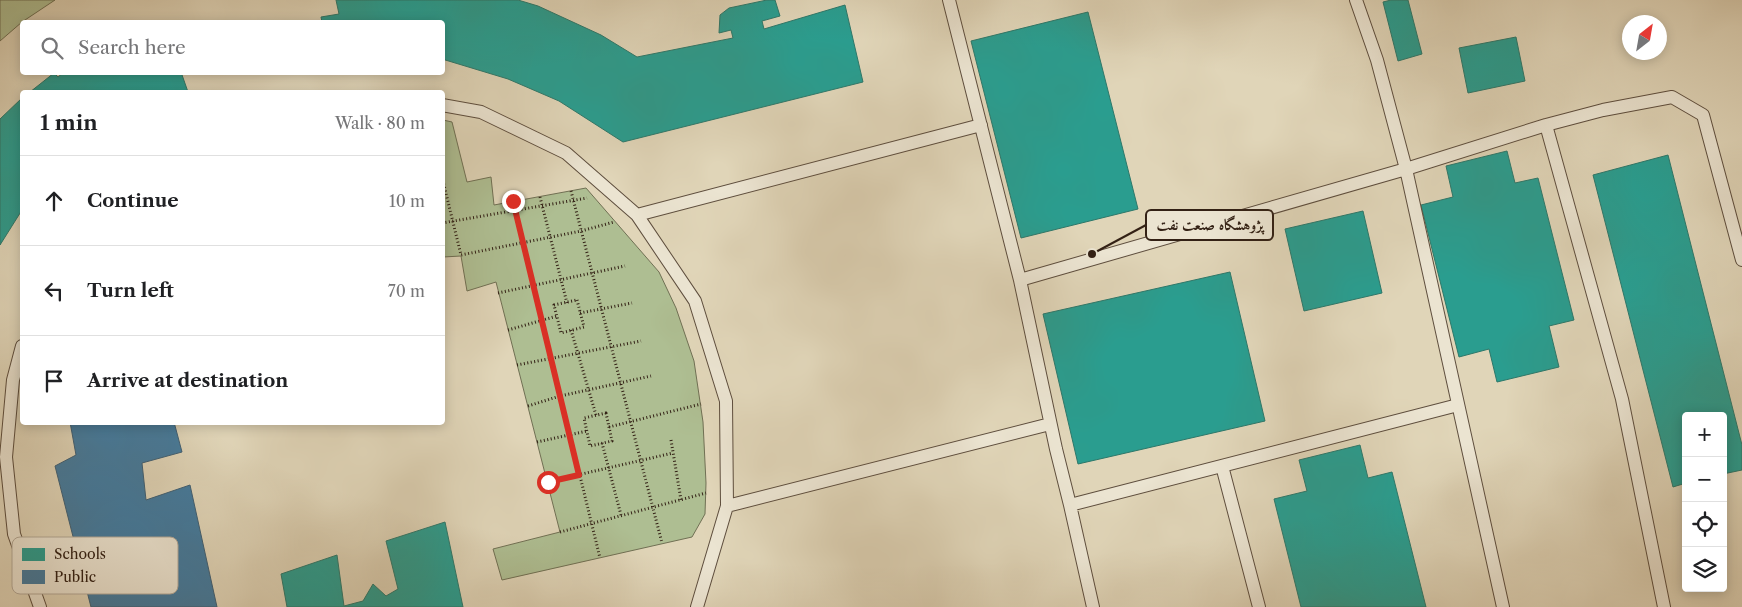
<!DOCTYPE html>
<meta charset="utf-8">
<style>
body{margin:0;font-family:"Libre Caslon Text",Amiri,serif;background:#f2f2f2;color:#202124}
.controls{position:absolute;right:15px;bottom:15px;display:grid;overflow:hidden;border-radius:5px;box-shadow:0 2px 12px #0003}
.controls button{width:45px;height:45px;display:grid;place-items:center;padding:0;border:0;border-bottom:1px solid #e0e0e0;background:#fff;color:#202124;font:25px sans-serif}
.compass{position:absolute;left:1622px;top:15px;width:45px;height:45px;border-radius:50%;background:#fff;box-shadow:0 2px 12px #0003;rotate:31deg}
.stop{position:absolute;width:15px;height:15px;margin:-11px;border:4px solid #d93025;border-radius:50%;background:#fff}
.stop.end{background:#d93025;border-color:#fff;box-shadow:0 1px 5px #0008}
.list{margin:0;padding:0;list-style:none}
h2{display:flex;justify-content:space-between;align-items:center;height:65px;margin:0;padding:0 20px;font-size:21px}
h2 small{font-size:16px;font-weight:400;color:#757577}
.list li{display:grid;grid-template-columns:32px 1fr auto;gap:15px;align-items:center;box-sizing:border-box;height:90px;padding:0 20px;border-top:1px solid #e0e0e0}
.list b{display:block;font-size:19px;white-space:nowrap}
.list em{font-size:16px;font-style:normal;color:#757577}
.icon{flex:none;width:28px;height:28px;fill:none;stroke:currentColor;stroke-width:2;stroke-linecap:round;stroke-linejoin:round}
.map{position:relative;flex:none;width:1742px;height:607px;overflow:hidden}
.search{position:absolute;background:#fff;box-shadow:0 2px 12px #0003;left:20px;top:20px;width:425px;height:55px;display:flex;align-items:center;gap:12px;box-sizing:border-box;padding:0 18px;border-radius:5px;color:#757577;font-size:19px}
.panel{position:absolute;background:#fff;box-shadow:0 2px 12px #0003;left:20px;top:90px;width:425px;height:335px;border-radius:5px}
.map>svg:first-child{display:block}
.green{fill:#aebe92;stroke:#707054}
.schools{fill:#2a9d8f;stroke:#2d786a}
.public{fill:#457b9d;stroke:#406074}
.lines{fill:none;stroke-linecap:round;stroke-linejoin:round}
.lane-casing{stroke:#5e4e3e;stroke-width:14}
.path{stroke:#332115;stroke-width:3;stroke-dasharray:1 2.5;stroke-linecap:butt}
.lane{stroke:#ebe4d1;stroke-width:12}
.route{stroke:#d93025;stroke-width:6}
.key{fill:#ebe4d1;stroke:#b4aa99;stroke-width:1}
.key-label{font-size:14px;fill:#332115}
.leader{fill:none;stroke:#332115;stroke-width:2}
.callout-dot{fill:#332115;stroke:#ebe4d1;stroke-width:2}
.callout{fill:#ebe4d1;stroke:#332115;stroke-width:2}
.callout-label{font-size:15px;text-anchor:middle;font-weight:bold;fill:#332115}
</style>
<div class="map">
<svg width="1742" height="607" viewBox="0 0 1742 607">
<rect width="100%" height="100%" fill="#e0d5b8"/>
<filter id="stains"><feTurbulence type="fractalNoise" baseFrequency=".004" numOctaves="4"/><feColorMatrix values="0 0 0 0 .2 0 0 0 0 .09 0 0 0 0 .02 0 0 0 .5 -.17"/></filter>
<radialGradient id="worn" r=".72"><stop offset=".6" stop-color="#630" stop-opacity="0"/><stop offset="1" stop-color="#630" stop-opacity=".3"/></radialGradient>
<path class="green" d="M0,0H55L22,22L0,41Z
M443,120L452,122L467,182L491,177L494,205L586,188L659,272L676,308L694,361L703,422L706,483L705,514L692,537L502,580L493,549L560,532L496,282L467,291L461,256L443,257Z"/>
<path class="schools" d="M336,0H518L538,6L601,35L637,57L733,38L731,30L719,33L720,15L729,8L767,0H775L780,16L762,21L764,29L845,5L863,82L623,142L559,101L508,79L442,59V22H322L321,17L339,14Z
M1391,0H1408L1422,54L1398,61L1383,2Z
M1088,12L1138,209L1021,238L971,41Z
M1516,37L1525,81L1468,93L1459,48Z
M64,72H181L188,92H30L54,73L58,77Z
M22,98V210L0,245V119Z
M1507,151L1515,183L1538,178L1574,320L1549,326L1559,367L1497,382L1489,349L1459,357L1421,205L1453,197L1446,166Z
M1668,155L1742,445V470L1723,474V416H1686V483L1673,487L1593,175Z
M1363,211L1382,293L1304,311L1285,229Z
M1230,272L1265,421L1078,464L1043,314Z
M1360,445L1368,478L1392,472L1426,607H1301L1274,499L1307,491L1299,460Z
M445,522L463,607H287L281,574L337,555L344,606L363,601L373,584L386,596L398,589L386,541Z"/>
<path class="public" d="M70,422H174L182,452L142,463L146,500L190,485L217,607H91L55,466L76,455Z"/>
<g class="lines">
<g class="lane-casing">
<path id="lane" d="M949,0L1020,280L1056,449L1070,505L1458,405
M1356,0L1377,60L1406,169L1503,607
M442,105L481,112L566,153L637,215L695,301L726,401L727,506L697,607
M637,215L981,125
M1020,280L1406,169L1546,125
M22,346L13,380L6,457L14,534L40,607
M1222,466L1259,607
M1070,505L1093,607
M727,506L1050,424
M1664,607L1622,399L1546,125L1603,110L1672,97L1703,115L1742,260"/>
</g>
<path class="path" d="M442,177L461,255L581,231L614,222
M571,191L662,543
M540,197L567,303
M513,201L600,558
M442,223L587,198
M498,293L625,266
M577,300L584,327L561,333L554,305Z
M580,313L632,303
M508,330L557,316
M571,330L596,415
M517,365L641,341
M528,406L560,396L651,376
M606,413L612,441L590,446L584,418Z
M609,427L701,404
M671,440L681,500
M537,442L587,431
M602,443L621,515
M547,482L673,453
M560,532L706,493"/>
<use href="#lane" class="lane"/>
</g>
<g class="lines">
<path class="route" d="M513,201L579,475L548,482"/>
</g>
<rect x="12" y="537" width="166" height="57" rx="8" class="key"/>
<rect x="22" y="548" width="23" height="13" fill="#2a9d8f"/>
<rect x="22" y="570" width="23" height="14" fill="#457b9d"/>
<g class="key-label">
<text x="54" y="559">Schools</text>
<text x="54" y="582">Public</text>
</g>
<path class="leader" d="M1092 254L1146 225"/>
<circle class="callout-dot" cx="1092" cy="254" r="5"/>
<rect class="callout" x="1146" y="210" width="127" height="30" rx="5"/>
<g class="callout-label">
<text x="1210" y="230">پژوهشگاه صنعت نفت</text>
</g>
<rect width="100%" height="100%" filter="url(#stains)"/>
<rect width="100%" height="100%" fill="url(#worn)"/>
</svg>
<div class="controls">
<button>+</button>
<button>−</button>
<button><svg class="icon" aria-label="locate" viewBox="0 0 24 24"><circle cx="12" cy="12" r="6"/><path d="M12 2v4M12 18v4M2 12h4M18 12h4"/></svg></button>
<button><svg class="icon" aria-label="layers" viewBox="0 0 24 24"><path d="M12 4l9 5-9 5-9-5zM3 14l9 5 9-5"/></svg></button>
</div>
<svg class="compass" viewBox="-18 -18 36 36"><path d="M0-13l5 13h-10z" fill="#e53935"/><path d="M0 13l5-13h-10z" fill="#757577"/></svg>
<div class="stop" style="left:548px;top:482px"></div>
<div class="stop end" style="left:513px;top:201px"></div>
<div class="search"><svg class="icon" aria-label="search" viewBox="0 0 24 24"><circle cx="10" cy="10" r="6"/><path d="M15 15l6 6"/></svg>Search here</div>
<section class="panel">
<h2>1 min<small>Walk · 80 m</small></h2>
<ul class="list">
<li><svg class="icon" aria-label="ahead" viewBox="0 0 24 24"><path d="M12 20V5M6 11l6-6 6 6"/></svg><div><b>Continue</b></div><em>10 m</em></li>
<li><svg class="icon" aria-label="left" viewBox="0 0 24 24"><path d="M17 20v-9H6M10 6l-5 5 5 5"/></svg><div><b>Turn left</b></div><em>70 m</em></li>
<li><svg class="icon" aria-label="arrive" viewBox="0 0 24 24"><path d="M6 21V4h12l-3 4 3 4H6"/></svg><div><b>Arrive at destination</b></div></li>
</ul>
</section>
</div>
